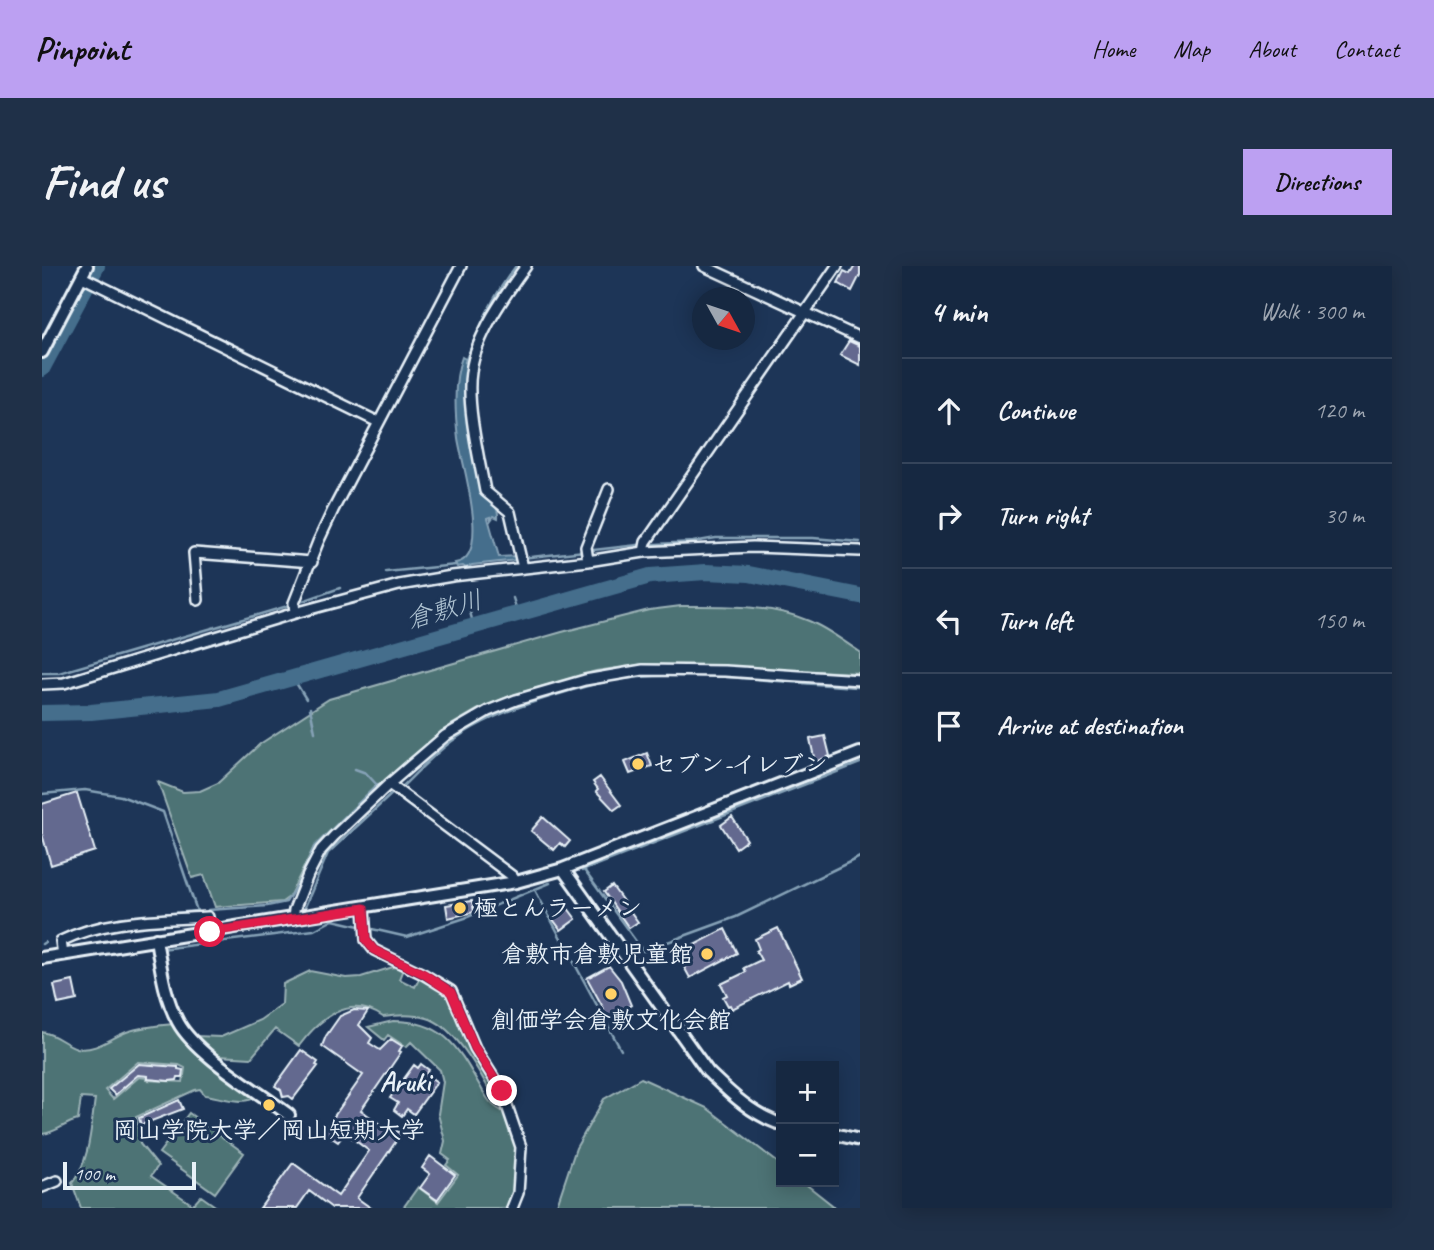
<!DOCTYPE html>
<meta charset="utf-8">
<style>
body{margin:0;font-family:Caveat,"Klee One",sans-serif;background:#1f3048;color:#f1f3f6}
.controls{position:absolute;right:21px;bottom:21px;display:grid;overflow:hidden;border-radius:0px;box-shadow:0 4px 18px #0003}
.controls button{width:63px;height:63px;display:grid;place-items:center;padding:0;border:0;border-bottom:2px solid #35445a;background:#162841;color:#f1f3f6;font:35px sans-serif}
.compass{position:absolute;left:650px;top:21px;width:63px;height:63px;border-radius:50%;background:#162841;box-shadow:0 4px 18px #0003;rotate:130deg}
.scale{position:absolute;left:21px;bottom:18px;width:133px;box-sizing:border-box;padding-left:7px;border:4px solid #e8f1f8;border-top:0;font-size:19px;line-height:24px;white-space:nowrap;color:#e8f1f8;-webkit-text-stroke:5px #1d3557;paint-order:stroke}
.stop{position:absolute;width:21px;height:21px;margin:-16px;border:5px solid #e11d48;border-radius:50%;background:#fff}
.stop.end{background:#e11d48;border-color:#fff;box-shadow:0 2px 7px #0008}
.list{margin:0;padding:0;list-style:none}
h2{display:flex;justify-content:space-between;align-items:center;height:91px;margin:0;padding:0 28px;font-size:30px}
h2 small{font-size:23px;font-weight:400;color:#9ea6b1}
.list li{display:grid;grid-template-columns:46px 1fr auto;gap:21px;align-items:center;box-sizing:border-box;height:105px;padding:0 28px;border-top:2px solid #35445a}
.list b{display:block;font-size:26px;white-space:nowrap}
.list em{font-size:23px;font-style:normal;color:#9ea6b1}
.icon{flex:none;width:38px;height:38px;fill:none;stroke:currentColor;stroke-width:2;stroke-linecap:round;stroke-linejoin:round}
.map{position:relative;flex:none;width:818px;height:942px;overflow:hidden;border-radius:0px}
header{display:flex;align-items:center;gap:42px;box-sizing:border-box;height:98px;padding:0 35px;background:#bca0f2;color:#111}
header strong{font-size:33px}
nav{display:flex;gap:38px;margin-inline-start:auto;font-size:24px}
.intro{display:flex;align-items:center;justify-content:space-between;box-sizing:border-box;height:168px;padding:0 42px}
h1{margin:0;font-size:49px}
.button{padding:18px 32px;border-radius:0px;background:#bca0f2;color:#111;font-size:24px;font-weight:700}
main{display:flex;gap:42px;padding:0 42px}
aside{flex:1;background:#162841;border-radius:0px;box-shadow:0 4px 18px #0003}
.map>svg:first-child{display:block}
.green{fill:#4e7374;stroke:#9bb2b6;stroke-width:2;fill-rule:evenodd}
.water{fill:#446e8c;stroke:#86a2b7;stroke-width:2}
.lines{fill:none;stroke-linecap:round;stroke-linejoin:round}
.stream{stroke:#86a2b7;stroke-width:2.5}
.river{stroke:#446e8c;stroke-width:16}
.building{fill:#63698f;stroke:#e8f1f8;stroke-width:2}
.minor-casing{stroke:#e8f1f8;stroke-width:14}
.tertiary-casing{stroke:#e8f1f8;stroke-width:16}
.minor{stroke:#1d3557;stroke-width:9}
.tertiary{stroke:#1d3557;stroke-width:10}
.route{stroke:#e11d48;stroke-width:9}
.poi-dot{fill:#ffd166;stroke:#1d3557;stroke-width:2.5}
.labels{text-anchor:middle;stroke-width:6;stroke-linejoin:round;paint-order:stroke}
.poi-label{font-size:24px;font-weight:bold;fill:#e8f1f8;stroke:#1d3557;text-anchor:start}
.water-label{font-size:26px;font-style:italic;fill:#afc3d2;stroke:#1d3557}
.quarter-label{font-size:28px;font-weight:bold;fill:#e8f1f8;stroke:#1d3557}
</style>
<header>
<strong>Pinpoint</strong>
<nav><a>Home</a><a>Map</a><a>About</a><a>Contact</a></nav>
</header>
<div class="intro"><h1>Find us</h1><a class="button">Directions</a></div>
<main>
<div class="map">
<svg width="818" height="942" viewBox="0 0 818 942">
<rect width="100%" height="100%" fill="#1d3557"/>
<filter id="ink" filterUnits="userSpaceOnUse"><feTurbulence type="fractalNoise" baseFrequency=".0143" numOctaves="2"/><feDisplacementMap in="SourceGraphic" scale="14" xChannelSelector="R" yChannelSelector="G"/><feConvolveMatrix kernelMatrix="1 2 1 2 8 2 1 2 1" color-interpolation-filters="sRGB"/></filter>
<g filter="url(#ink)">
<path class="green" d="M639,340C680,340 728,338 767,355C785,362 802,376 818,386V407L603,398L554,405L468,430L435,444L409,459L361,498L272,581L247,631L240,636L173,641L162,609L150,612L116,516L141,526L158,525L176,517L218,478L287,433L520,366L607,344Z
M351,701L361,703L357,713L373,721L378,711L406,726L421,766L461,838L459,840L454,837C441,811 414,760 385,752C370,748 355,749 341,751C307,728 278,752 257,780L233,763L209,792L176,790L155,770L179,771L218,754L240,738L241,718L268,705L304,712L319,711Z
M351,755C402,755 415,780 438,820C445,833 450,841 464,847C476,883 481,905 466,942H361L376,921L396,936L416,909L404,899L408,894L400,888L403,875L396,848L401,816L398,804L369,776L364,781L346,769L342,774L326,761Z
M131,758L150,784L214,831C202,840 178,831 163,829L158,823L153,824L94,851L98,878L116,900L109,910L151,939L159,930L176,942H39L30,917C48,896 49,860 53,833L39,832L36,854C22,857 16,866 0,868V766C14,768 22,778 35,782C51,786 68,773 82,767C96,761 115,760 131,758ZM96,796L137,799L143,802L141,816L105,814V812L97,811L71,833L63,824Z
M599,812L665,842L739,899V916H761L794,942H514L534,882L562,833Z
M147,847L202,887L173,927L117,887Z"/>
<path class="water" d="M420,91L427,95L441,227C450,235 457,241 456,252L452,250L449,254V251L446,252L457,291L474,290L475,294L430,299L424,302L421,300L415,301L413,297C451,293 419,195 416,172C413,147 411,114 420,91Z"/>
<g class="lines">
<path class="stream" d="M788,18L801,0
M376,90L424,0
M423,96C437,62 451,29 474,0
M630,246L672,185
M292,252L299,239
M480,292L596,279L651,276L674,272H771L818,276
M344,306L414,299
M471,332L476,348
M255,337L298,322
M245,340L262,302
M427,342L432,361
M0,407H17L249,339
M251,412L264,433
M268,442L273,466
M313,503L324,507L335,519
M359,522C375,506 391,489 410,475C437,455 469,443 501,433C530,424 559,415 589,412C665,404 742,418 818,421
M0,528L43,524L79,530L121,546L155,645
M542,604L818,497
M540,605L542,604L601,685L694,651L818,591
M493,624L579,784
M262,643L286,587L353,525
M166,644L225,640L244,636L259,612L272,581L336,518
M77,652L154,645
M0,678L3,676
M119,683L272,664L291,654L365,671L423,652L508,617"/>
<path class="river" d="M0,103L55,0
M0,447L49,446L177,433L608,310L664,306L707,308L818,330"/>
</g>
<path class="building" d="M813,0H818V9L810,25L796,17L802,5L808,8Z
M807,75L818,80V99L798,89Z
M783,470L788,490L773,496L768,473Z
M605,487L610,500L588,508L583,496Z
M558,511L579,539L572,544L554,525L556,523L551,516Z
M35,527L53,585L9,599L0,568V538Z
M501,551L528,575L523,581L518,577L512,584L489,565Z
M690,551L705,574L694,582L679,559Z
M570,620L596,656L587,662L562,626Z
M430,635L432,646L406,652L404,639Z
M525,641L534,653L519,664L510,652Z
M736,662L760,712L747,718L746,715L690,743L688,739L686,740L681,731L685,729L679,718L704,706L702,702L719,694L714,685L717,683L713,673Z
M683,663L695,687L648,712L635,688Z
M567,700L579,715L589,739L583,743L584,746L569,754L560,745L562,743L545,712Z
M31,715L35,734L16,738L12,719Z
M312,744L326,745L317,759L330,772L327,777L338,784L349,773L360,780L357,785L359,786L319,844L343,862L346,858L359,868L315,932L329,942H290L267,925L255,942H218L251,897L296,930L327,885L303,867L296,876L281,866L321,809L280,780L284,770L298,750Z
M259,784L276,796L274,799L276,800L251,833L247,830L241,831L239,824L233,820Z
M97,798L136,801V803L141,804L140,811H136L135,814L127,815L106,813V810L96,809L73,829L67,823Z
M379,798L387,804L384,808L395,816L372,848L365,843L360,850L352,844L356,837L348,832L372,799L376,802Z
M137,834L141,843L99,859L97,852Z
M388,890L413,909L395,934L378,922L388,908L380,902Z"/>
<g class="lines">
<g class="minor-casing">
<path id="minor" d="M662,0L818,72
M40,11L336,156
M602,286L604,276L795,0
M546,295L544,281L567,223
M481,302L468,246L443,225C437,193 424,137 429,106C434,69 463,29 484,0
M156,334L152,287L270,296
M253,347L252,337L276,276L291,244L419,0
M0,418L22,417L253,347L357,319L410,310L546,295L602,286L711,281L818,285
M347,518L470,610L474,616
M322,642L324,674L332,684L381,708L409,725L433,782L460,825L479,881L476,927L470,942
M251,653L252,644L266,609L279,584L292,570L347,518L403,470L446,445L474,434L543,414L601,404L683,405L818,414
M21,689L19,675C63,653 118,654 166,651L168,666
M0,921L15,915"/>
</g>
<g class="tertiary-casing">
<path id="tertiary" d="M0,86L45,0
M521,603L666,806C687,826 710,849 739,858
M114,673C119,702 122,730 136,756C154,789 216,825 247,849
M0,692L474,616L521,603L818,487
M792,868L818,874"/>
</g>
<use href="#minor" class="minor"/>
<use href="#tertiary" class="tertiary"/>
</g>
</g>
<g class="lines" filter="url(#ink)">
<path class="route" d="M168,666L322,642L324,674L332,684L382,708L409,726L433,782L460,825"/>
</g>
<g class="poi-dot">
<circle cx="596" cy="498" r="7"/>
<circle cx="418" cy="642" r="7"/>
<circle cx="665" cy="688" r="7"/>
<circle cx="569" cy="728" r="7"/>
<circle cx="227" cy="839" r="7"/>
</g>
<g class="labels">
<g class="poi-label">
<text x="610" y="506">セブン-イレブン</text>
<text x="432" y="650">極とんラーメン</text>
<text x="651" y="696" text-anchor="end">倉敷市倉敷児童館</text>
<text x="569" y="762" text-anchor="middle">創価学会倉敷文化会館</text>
<text x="227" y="872" text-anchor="middle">岡山学院大学／岡山短期大学</text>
</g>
<g class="water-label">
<text transform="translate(402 343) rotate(-16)" y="9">倉敷川</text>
</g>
<g class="quarter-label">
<text x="363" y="825">Aruki</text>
</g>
</g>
</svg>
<div class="controls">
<button>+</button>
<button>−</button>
</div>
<svg class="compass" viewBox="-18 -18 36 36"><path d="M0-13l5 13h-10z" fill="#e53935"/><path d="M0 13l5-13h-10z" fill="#9ea6b1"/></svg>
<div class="scale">100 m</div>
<div class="stop" style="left:168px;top:666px"></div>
<div class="stop end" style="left:460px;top:825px"></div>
</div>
<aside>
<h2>4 min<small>Walk · 300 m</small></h2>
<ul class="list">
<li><svg class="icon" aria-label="ahead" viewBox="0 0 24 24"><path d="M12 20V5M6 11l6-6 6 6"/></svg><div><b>Continue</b></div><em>120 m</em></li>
<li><svg class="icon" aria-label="right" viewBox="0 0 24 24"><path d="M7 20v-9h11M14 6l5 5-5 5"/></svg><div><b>Turn right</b></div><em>30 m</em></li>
<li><svg class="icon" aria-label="left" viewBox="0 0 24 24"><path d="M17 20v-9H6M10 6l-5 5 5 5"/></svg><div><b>Turn left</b></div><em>150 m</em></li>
<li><svg class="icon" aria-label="arrive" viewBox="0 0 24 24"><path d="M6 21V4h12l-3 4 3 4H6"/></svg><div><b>Arrive at destination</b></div></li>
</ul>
</aside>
</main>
